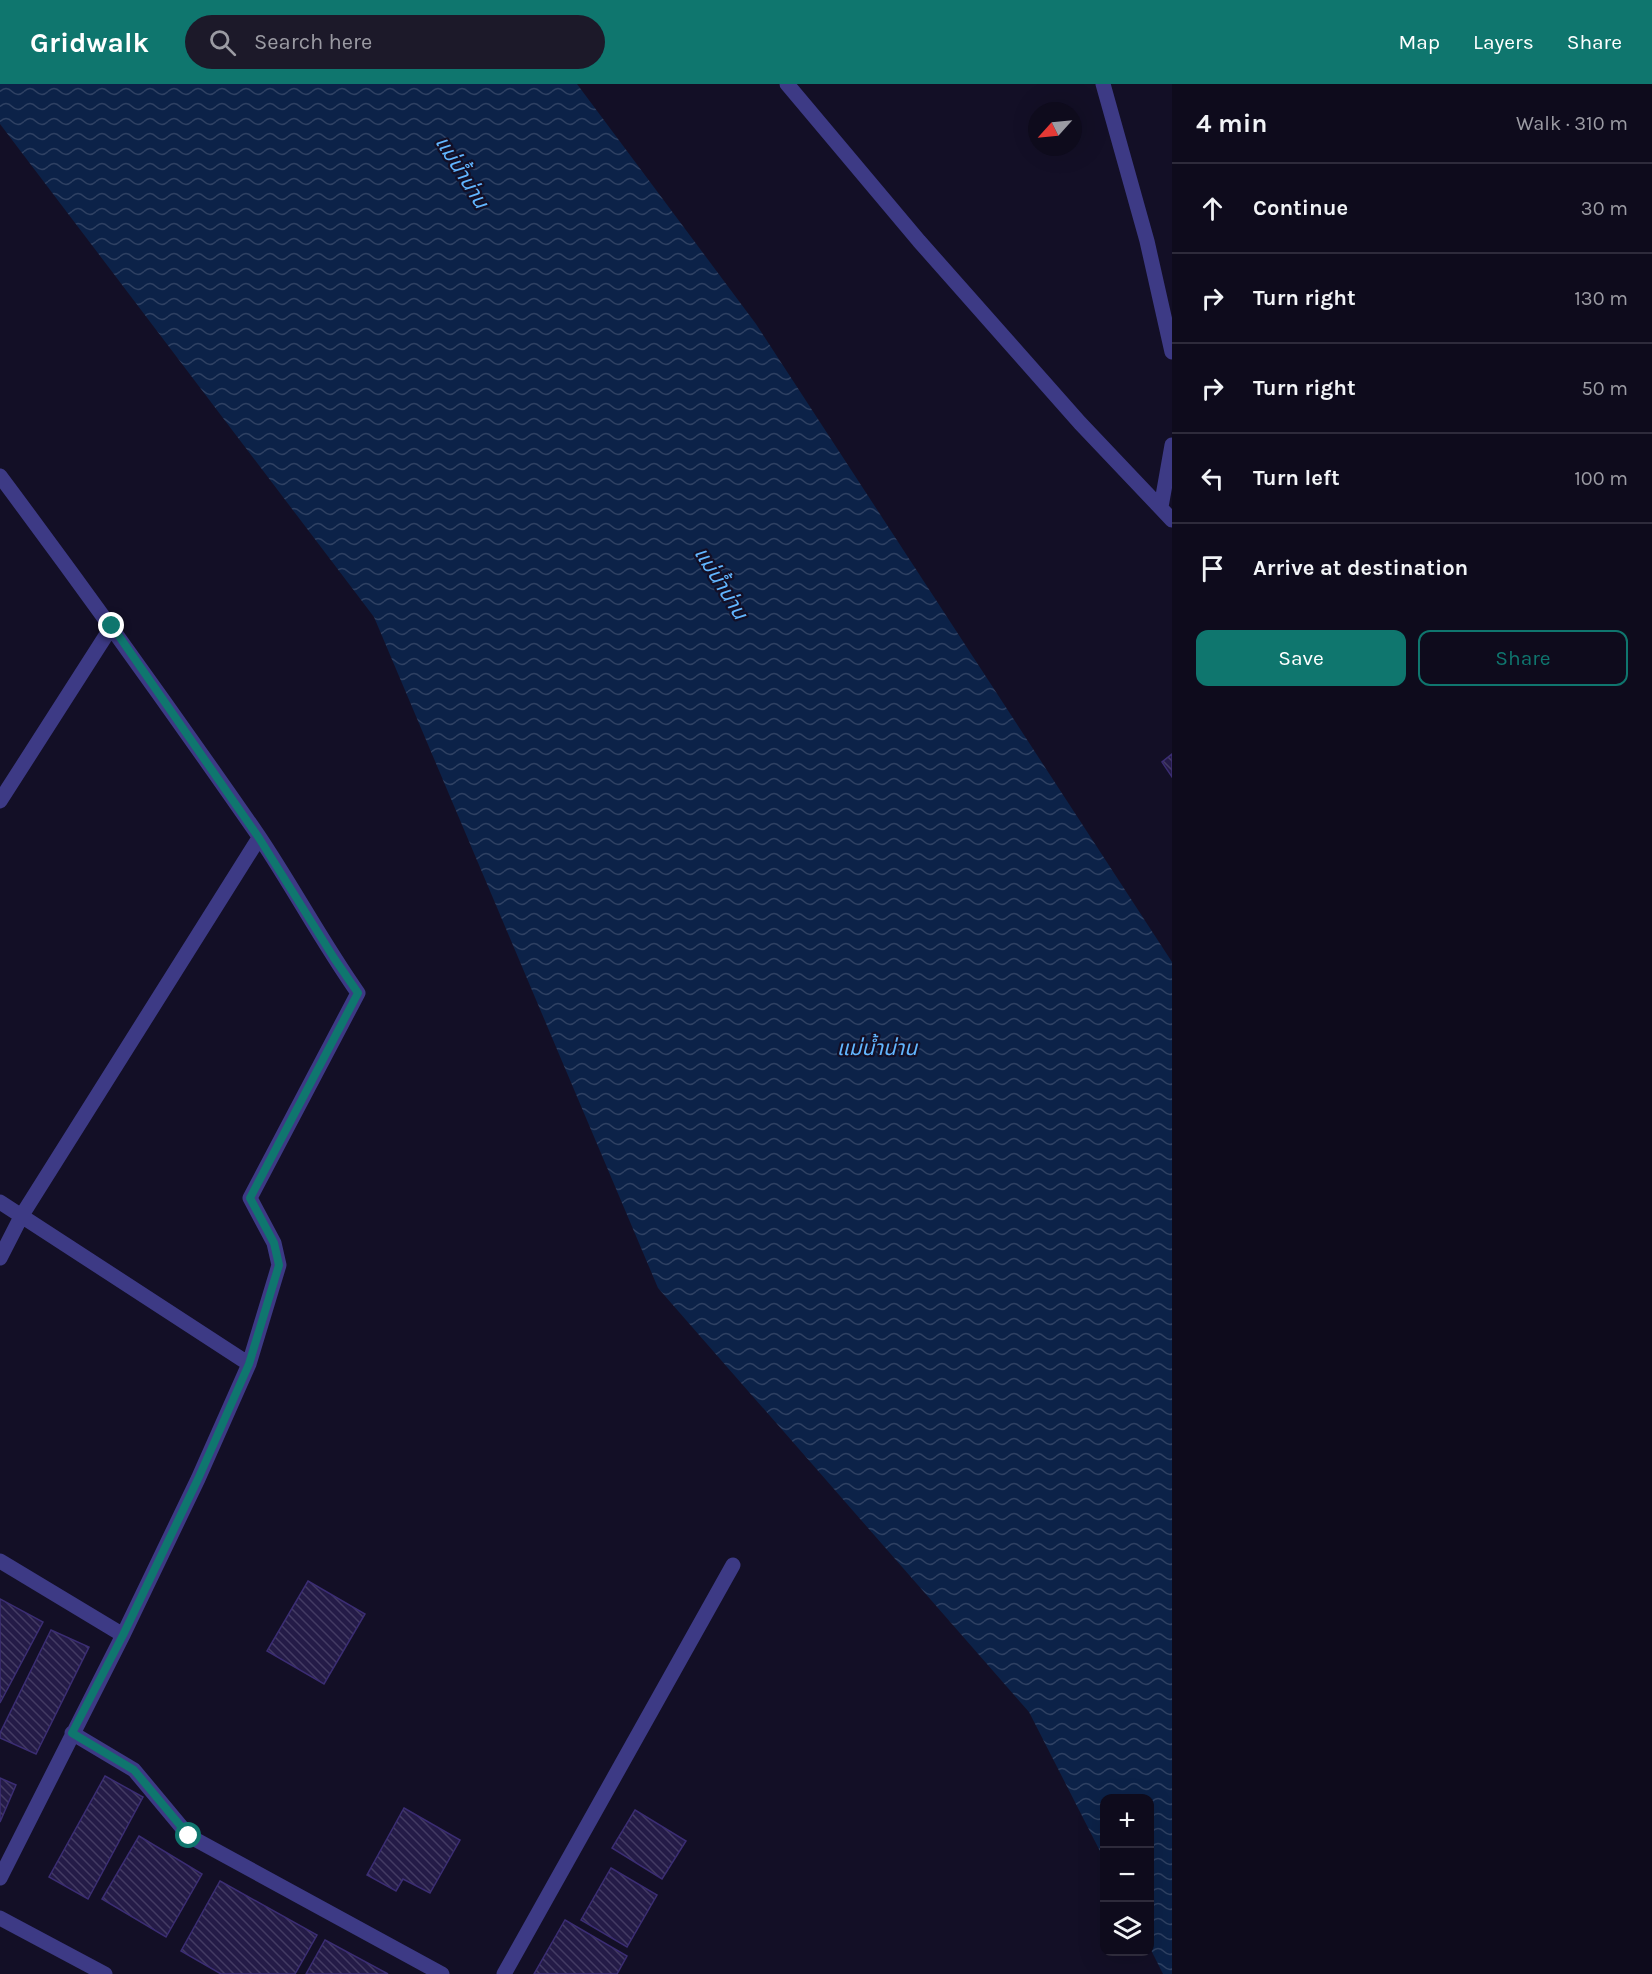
<!DOCTYPE html>
<meta charset="utf-8">
<style>
body{margin:0;font-family:Karla,"Noto Sans Thai",sans-serif;background:#1c1929;color:#f1f3f6}
.controls{position:absolute;right:18px;bottom:18px;display:grid;overflow:hidden;border-radius:12px;box-shadow:0 6px 24px #0002}
.controls button{width:54px;height:54px;display:grid;place-items:center;padding:0;border:0;border-bottom:2px solid #2e2b3b;background:#0e0b1c;color:#f1f3f6;font:30px sans-serif}
.compass{position:absolute;left:1028px;top:18px;width:54px;height:54px;border-radius:50%;background:#0e0b1c;box-shadow:0 6px 24px #0002;rotate:243deg}
.stop{position:absolute;width:18px;height:18px;margin:-14px;border:4px solid #0f766e;border-radius:50%;background:#fff}
.stop.end{background:#0f766e;border-color:#fff;box-shadow:0 2px 6px #0008}
.list{margin:0;padding:0;list-style:none}
h2{display:flex;justify-content:space-between;align-items:center;height:78px;margin:0;padding:0 24px;font-size:26px}
h2 small{font-size:20px;font-weight:400;color:#9b9ba3}
.list li{display:grid;grid-template-columns:39px 1fr auto;gap:18px;align-items:center;box-sizing:border-box;height:90px;padding:0 24px;border-top:2px solid #2e2b3b}
.list b{display:block;font-size:22px;white-space:nowrap}
.list em{font-size:20px;font-style:normal;color:#9b9ba3}
.actions{display:flex;gap:12px;padding:18px 24px}
.actions a{flex:1;padding:14px 0;border:2px solid #0f766e;border-radius:12px;text-align:center;font-size:21px;color:#0f766e}
.actions .main{background:#0f766e;color:#fff}
.icon{flex:none;width:33px;height:33px;fill:none;stroke:currentColor;stroke-width:2;stroke-linecap:round;stroke-linejoin:round}
.map{position:relative;flex:none;width:1172px;height:1890px;overflow:hidden}
header{display:flex;align-items:center;gap:36px;box-sizing:border-box;height:84px;padding:0 30px;background:#0f766e;color:#fff}
header strong{font-size:28px}
nav{display:flex;gap:33px;margin-inline-start:auto;font-size:21px}
.search{width:420px;height:54px;background:#1c1929;display:flex;align-items:center;gap:15px;box-sizing:border-box;padding:0 21px;border-radius:33px;color:#9b9ba3;font-size:22px}
main{display:flex}
aside{flex:1;background:#0e0b1c}
.map>svg:first-child{display:block}
.water{fill:url(#water-waves)}
.building{fill:url(#building-back-hatch);stroke:#3b2d73;stroke-width:1.5}
.lines{fill:none;stroke-linecap:round;stroke-linejoin:round}
.minor{stroke:#3d3a85;stroke-width:15}
.route{stroke:#0f766e;stroke-width:8}
.labels{text-anchor:middle;stroke-width:4.5;stroke-linejoin:round;paint-order:stroke}
.water-label{font-size:21px;font-style:italic;fill:#62b6ff;stroke:#130f26}
</style>
<header>
<strong>Gridwalk</strong>
<div class="search"><svg class="icon" aria-label="search" viewBox="0 0 24 24"><circle cx="10" cy="10" r="6"/><path d="M15 15l6 6"/></svg>Search here</div>
<nav><a>Map</a><a>Layers</a><a>Share</a></nav>
</header>
<main>
<div class="map">
<svg width="1172" height="1890" viewBox="0 0 1172 1890">
<defs>
<pattern id="water-waves" width="16" height="10" patternUnits="userSpaceOnUse" patternTransform="scale(1.5)"><rect width="16" height="10" fill="#0c2248"/><path d="M0 5q4-4 8 0t8 0" fill="none" stroke="#2f4163"/></pattern>
<pattern id="building-back-hatch" width="6" height="6" patternUnits="userSpaceOnUse" patternTransform="scale(1.5)"><rect width="6" height="6" fill="#241b47"/><path d="M-1 5l2 2M0 0l6 6M5-1l2 2" fill="none" stroke="#433b63"/></pattern>
</defs>
<rect width="100%" height="100%" fill="#130f26"/>
<path class="water" d="M0,0H577L756,240L1172,878V1890H1163L1150,1864V1714H1104V1775L1029,1628L658,1204L374,533L0,40Z"/>
<path class="building" d="M1172,670V693L1162,678Z
M308,1497L365,1530L324,1600L267,1567Z
M0,1515L43,1538L0,1619Z
M51,1546L89,1563L36,1670L0,1654V1649Z
M105,1692L143,1713L88,1815L49,1793Z
M0,1694L16,1701L0,1738Z
M404,1724L460,1756L430,1809L403,1795L396,1807L367,1791Z
M635,1726L686,1757L662,1795L612,1764Z
M139,1752L202,1790L166,1853L102,1815Z
M611,1784L657,1811L627,1863L581,1836Z
M220,1797L317,1851L295,1890H221L181,1867Z
M565,1836L627,1872L617,1890H534Z
M325,1856L388,1890H306Z"/>
<g class="lines">
<path class="minor" d="M787,0L919,157L1080,339L1172,436
M1103,0L1147,157L1172,268
M0,392C88,510 174,630 258,751C293,803 322,858 358,909L250,1114L274,1159L279,1181L249,1280L198,1395L123,1551L0,1794
M1161,423L1172,361
M0,717L112,542
M0,1118L249,1280
M0,1174L22,1131L259,754
M0,1477L123,1551
M72,1649L134,1686L189,1752L442,1890
M0,1834L105,1890
M504,1890L733,1481"/>
</g>
<g class="lines">
<path class="route" d="M112,542L259,754L334,874L358,909L250,1114L274,1159L279,1181L249,1280L198,1395L123,1551L72,1649L134,1686L189,1752"/>
</g>
<g class="labels">
<g class="water-label">
<text transform="translate(462 88) rotate(58)" y="7">แม่น้ำน่าน</text>
<text transform="translate(721 499) rotate(58)" y="7">แม่น้ำน่าน</text>
<text x="877" y="971">แม่น้ำน่าน</text>
</g>
</g>
</svg>
<div class="controls">
<button>+</button>
<button>−</button>
<button><svg class="icon" aria-label="layers" viewBox="0 0 24 24"><path d="M12 4l9 5-9 5-9-5zM3 14l9 5 9-5"/></svg></button>
</div>
<svg class="compass" viewBox="-18 -18 36 36"><path d="M0-13l5 13h-10z" fill="#e53935"/><path d="M0 13l5-13h-10z" fill="#9b9ba3"/></svg>
<div class="stop" style="left:189px;top:1752px"></div>
<div class="stop end" style="left:112px;top:542px"></div>
</div>
<aside>
<h2>4 min<small>Walk · 310 m</small></h2>
<ul class="list">
<li><svg class="icon" aria-label="ahead" viewBox="0 0 24 24"><path d="M12 20V5M6 11l6-6 6 6"/></svg><div><b>Continue</b></div><em>30 m</em></li>
<li><svg class="icon" aria-label="right" viewBox="0 0 24 24"><path d="M7 20v-9h11M14 6l5 5-5 5"/></svg><div><b>Turn right</b></div><em>130 m</em></li>
<li><svg class="icon" aria-label="right" viewBox="0 0 24 24"><path d="M7 20v-9h11M14 6l5 5-5 5"/></svg><div><b>Turn right</b></div><em>50 m</em></li>
<li><svg class="icon" aria-label="left" viewBox="0 0 24 24"><path d="M17 20v-9H6M10 6l-5 5 5 5"/></svg><div><b>Turn left</b></div><em>100 m</em></li>
<li><svg class="icon" aria-label="arrive" viewBox="0 0 24 24"><path d="M6 21V4h12l-3 4 3 4H6"/></svg><div><b>Arrive at destination</b></div></li>
</ul>
<div class="actions"><a class="main">Save</a><a>Share</a></div>
</aside>
</main>
